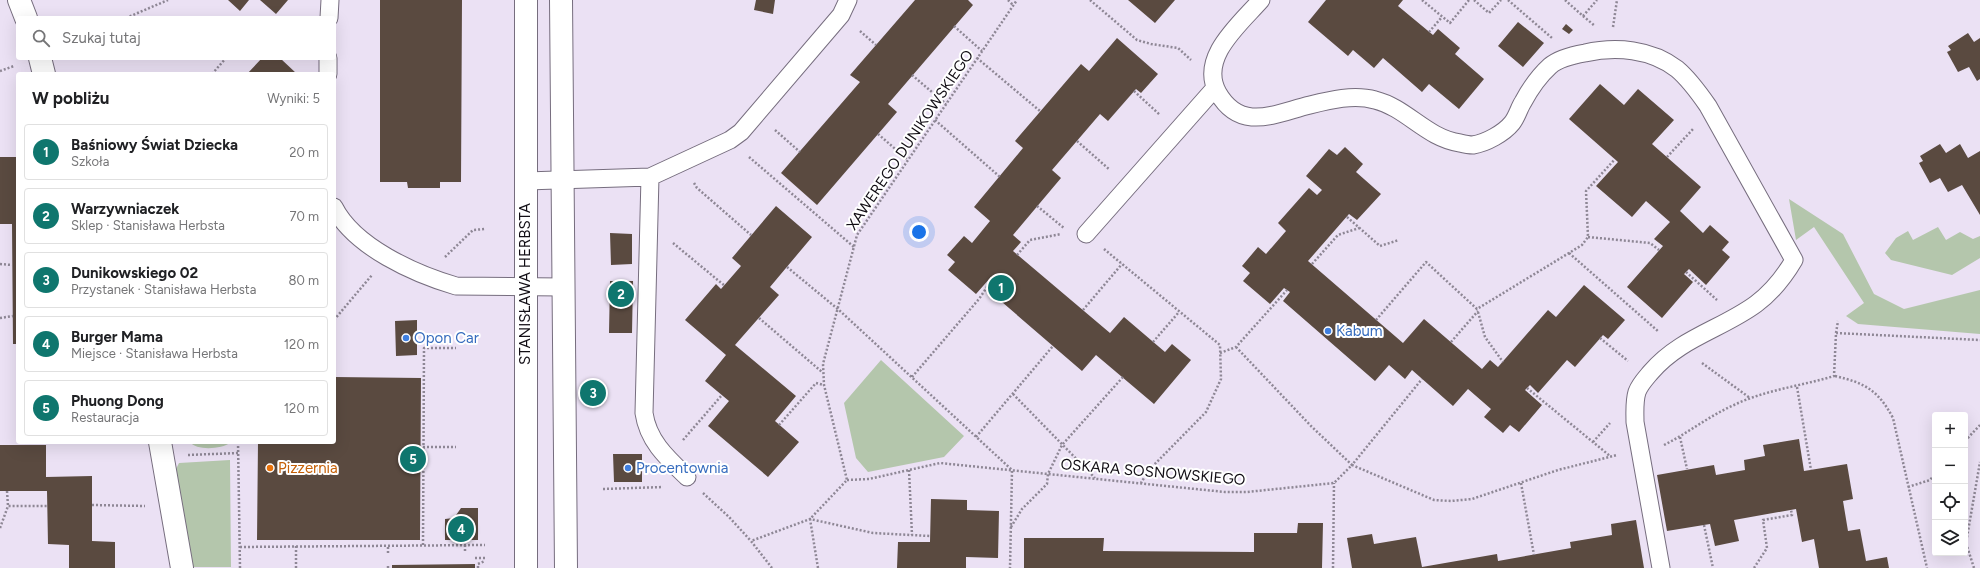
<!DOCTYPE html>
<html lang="pl">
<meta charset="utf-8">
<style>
body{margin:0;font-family:Figtree,sans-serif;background:#f2f2f2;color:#202124}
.controls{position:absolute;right:12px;bottom:12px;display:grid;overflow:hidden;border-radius:4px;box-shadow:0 4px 16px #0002}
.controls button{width:36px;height:36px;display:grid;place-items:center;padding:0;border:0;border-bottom:1px solid #e0e0e0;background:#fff;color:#202124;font:20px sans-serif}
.you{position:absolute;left:919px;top:232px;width:14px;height:14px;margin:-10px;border:3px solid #fff;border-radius:50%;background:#1a73e8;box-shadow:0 0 0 6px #1a73e833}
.badge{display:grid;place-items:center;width:26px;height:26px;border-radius:50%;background:#0f766e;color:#fff;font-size:13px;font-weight:700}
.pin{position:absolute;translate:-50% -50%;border:2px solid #fff;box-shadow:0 1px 4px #0006}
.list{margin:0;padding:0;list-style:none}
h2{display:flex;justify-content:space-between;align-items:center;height:52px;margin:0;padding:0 16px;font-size:17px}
h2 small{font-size:13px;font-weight:400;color:#757577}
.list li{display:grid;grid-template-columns:26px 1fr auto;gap:12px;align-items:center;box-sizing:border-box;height:56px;margin:0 8px 8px;padding:0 8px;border:1px solid #e0e0e0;border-radius:4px}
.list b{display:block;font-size:15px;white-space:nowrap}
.list p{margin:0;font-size:13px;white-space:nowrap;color:#757577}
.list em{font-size:13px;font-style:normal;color:#757577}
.icon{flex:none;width:22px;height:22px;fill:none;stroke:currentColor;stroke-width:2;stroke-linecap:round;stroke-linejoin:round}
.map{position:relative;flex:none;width:1980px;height:568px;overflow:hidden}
.search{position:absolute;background:#fff;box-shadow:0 4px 16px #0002;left:16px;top:16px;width:320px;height:44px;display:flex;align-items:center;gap:10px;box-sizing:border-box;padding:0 14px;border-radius:4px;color:#757577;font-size:15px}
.panel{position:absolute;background:#fff;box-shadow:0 4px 16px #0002;left:16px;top:72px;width:320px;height:372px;border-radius:4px}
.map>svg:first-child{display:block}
.green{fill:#b4c6ac}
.building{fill:#5a4a40}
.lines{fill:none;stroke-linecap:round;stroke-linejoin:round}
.service-casing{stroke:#766d7e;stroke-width:19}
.pedestrian-casing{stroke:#766d7e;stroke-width:24}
.tertiary-casing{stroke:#766d7e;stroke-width:24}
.path{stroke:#8e8795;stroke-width:2.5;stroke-dasharray:2 2;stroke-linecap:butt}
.service{stroke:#fff;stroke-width:17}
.pedestrian{stroke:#fff;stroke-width:22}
.tertiary{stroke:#fff;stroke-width:22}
.shop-dot{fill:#3f7fe0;stroke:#fff;stroke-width:1.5}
.food-dot{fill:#e8710a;stroke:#fff;stroke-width:1.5}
.labels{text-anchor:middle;stroke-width:4;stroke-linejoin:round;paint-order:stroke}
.street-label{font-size:15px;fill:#110d14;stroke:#fff}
.shop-label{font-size:15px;fill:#366cbe;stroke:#fff;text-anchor:start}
.food-label{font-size:15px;fill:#c56008;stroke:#fff;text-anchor:start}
</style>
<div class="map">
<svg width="1980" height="568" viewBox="0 0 1980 568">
<rect width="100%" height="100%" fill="#ebe1f4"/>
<path class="green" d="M1789,199L1843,234L1874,294L1904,309L1980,290V334L1858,324L1846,316L1864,303L1814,227L1796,240Z
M1938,227L1946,240L1960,232L1973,239L1980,236V258L1952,275L1891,260L1885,253L1896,238L1908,231L1913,240Z
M881,360L964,436L944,457L868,472L856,458L844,403Z
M190,442H230V443C222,449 196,451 190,442Z
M230,460L231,567H190L175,471L179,463Z"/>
<path class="building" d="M228,0H249L240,11Z
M260,0H288L276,14Z
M380,0H462L461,182H440V188H408L407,182H380Z
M756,0H775L773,14L754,10Z
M915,0H968L973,5L888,104L897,112L817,205L781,173L860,82L850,75Z
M1128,0H1175L1155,23Z
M1326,0H1403L1398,6L1433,35L1438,29L1460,48L1455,54L1484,79L1459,109L1429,84L1422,92L1383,58L1374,68L1353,50L1348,56L1308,22Z
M1518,22L1544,43L1523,67L1498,46Z
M1566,24L1573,30L1569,34L1562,29Z
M1968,33L1974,42L1980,38V79L1977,81L1969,67L1958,72L1947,52L1951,50L1948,46Z
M1117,38L1158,74L1141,93L1136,89L1108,121L1100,114L1052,170L1061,178L1013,235L1021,242L1013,251L1110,333L1124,317L1165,352L1172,344L1191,360L1154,404L1096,355L1082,371L988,290L996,281L991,277L976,294L948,270L955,262L947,255L964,236L972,243L990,221L974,207L1023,148L1015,141L1081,64L1089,71Z
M262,58H280L297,74H247Z
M1600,84L1624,105L1638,89L1674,120L1652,144L1701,187L1680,211L1703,233L1710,225L1729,242L1722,250L1730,257L1706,285L1689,269L1684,274L1693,282L1662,318L1627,287L1663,246L1654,239L1670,222L1646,201L1632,217L1596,186L1618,162L1569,119Z
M1940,144L1946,153L1960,144L1968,158L1980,151V215L1962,185L1948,192L1940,178L1930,183L1919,163L1923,161L1920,156Z
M1345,147L1363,164L1356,172L1381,194L1357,220L1349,214L1308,261L1403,343L1424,319L1482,369L1490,360L1498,367L1548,310L1556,317L1584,285L1625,320L1608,339L1603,335L1575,367L1567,360L1538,393L1530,385L1525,390L1542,405L1519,432L1510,425L1503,433L1484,417L1491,409L1468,389L1453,406L1412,370L1405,379L1389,365L1375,381L1283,301L1290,292L1284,288L1270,304L1243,281L1250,273L1242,266L1258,247L1266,254L1286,231L1278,223L1309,188L1317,195L1322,190L1306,176L1329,149L1337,155Z
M0,157H18V344H13L12,224H0Z
M776,206L812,237L770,287L779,295L735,345L796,396L775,421L799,442L768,477L708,426L729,401L705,381L726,355L685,320L716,284L721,289L741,266L732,258Z
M610,233L632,234V264L611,265Z
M610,281H633L632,333H609Z
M417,320V355L396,356L395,321Z
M334,377L421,378L420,540H257L258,442H334Z
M1799,439L1804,471L1847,464L1853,499L1843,501L1848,531L1860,529L1866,561L1887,557L1889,568H1819L1814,539L1802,542L1796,509L1734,520L1739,541L1715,546L1710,524L1667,531L1657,475L1714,465L1716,475L1745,470L1744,460L1765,456L1763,445Z
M0,445H46V477L92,476V541L115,542V568H69V545L48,544L47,491H0Z
M613,454H642V482H614Z
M931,499L967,500V510L999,511L998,558L966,557V568H897L898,542H930Z
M461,508H478V540H445V519L454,518Z
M1636,520L1644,568H1352L1347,538L1372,534L1374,544L1416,537L1422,567L1497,554L1498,561L1571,548L1570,542L1612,535L1611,524Z
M1298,523H1323L1322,568H1024V538H1104L1103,551L1254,552V533H1297Z
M475,564V568H392V565Z"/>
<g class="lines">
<g class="service-casing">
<path id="service" d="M1261,0C1240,24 1198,58 1218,93C1241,133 1276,113 1310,105C1330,100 1354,94 1375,100C1407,108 1426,138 1460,143C1464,144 1469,145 1473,145C1486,143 1504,133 1512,123C1517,117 1519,108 1523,102C1530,89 1539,76 1550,66C1558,59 1574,55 1585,53C1616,46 1651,49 1677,69C1689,79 1699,93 1708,106L1794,260C1784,277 1772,292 1756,304C1722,329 1680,338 1651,372C1646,378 1640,384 1637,392C1634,402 1635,412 1635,422L1661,568
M329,18L330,0
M328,74V58
M650,177L644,413C648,441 667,458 687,477
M526,181L650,177L730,140L741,132L841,15L848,0
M334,207C354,247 415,274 456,286L563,287
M1086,234L1215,88"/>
</g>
<g class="pedestrian-casing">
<path id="pedestrian" d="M19,0L26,18
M40,58L44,74
M160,442L182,568"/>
</g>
<g class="tertiary-casing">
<path id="tertiary" d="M561,0L566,568
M526,568V0"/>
</g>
<path class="path" d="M1008,0L1013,5
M1090,0L1137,40L1151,44L1178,48L1191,60
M1422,0L1450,23L1469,0
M1474,0L1489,13L1501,0
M1508,0L1552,38
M1565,0L1583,16L1597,0
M1583,16L1595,26
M126,18L168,0
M954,26L982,51
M1613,27L1617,0
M860,31L876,45
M1429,32L1442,17
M977,58L1040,111
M0,71L14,66
M212,74L226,58
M912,75L946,104
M1134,91L1160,115
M935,120L1000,177
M775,130L800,152
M878,134L908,160
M1077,141L1110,170
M749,157L854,247
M1667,157L1694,128
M694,183L697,188L751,235
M1037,206L1064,228
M1347,217L1380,246L1399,240
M1588,237L1650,243L1659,250
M673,243L725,286
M1104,249L1220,345L1221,379L1206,412L1148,471L1141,483
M1569,253L1659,332
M1017,255L1030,240L1061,234
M445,257L473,230L485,229
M0,264L12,265
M1312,264L1338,235L1359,228
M787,267L839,310L1012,470L1010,568
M1686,272L1717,300
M1083,310L1122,264
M1478,312L1485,337L1503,362
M0,318L13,316
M759,318L822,372
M334,320L372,275
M1376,320L1426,262L1477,309L1569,253L1582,245L1588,237L1586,191L1615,159
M1836,333L1838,321
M1600,338L1628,361
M1153,342L1179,312
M1451,342L1478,311
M1236,347L1311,426L1352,465L1422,379
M1220,353L1236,347L1287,290
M1702,363L1750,398
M1835,376C1865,383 1878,390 1893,418L1927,568
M912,377L979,299L993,278
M1797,387L1811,470
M1527,388L1610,456
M1013,394L1095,478
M779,425L816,383L824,385
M976,437L1053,346
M1680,437L1687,469
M683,440L722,395
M1965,441L1980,425
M238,442L240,568
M1593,442L1610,423
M1664,445C1688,433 1709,416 1734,405C1765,390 1801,386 1834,376L1836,333L1980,340
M423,447H456
M188,455L238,453
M909,470L912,535
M847,480L869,479L940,463L1225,492H1247L1334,483L1352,465L1434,500L1451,501L1472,499L1558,470L1617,455
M1521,483L1534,555
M1908,487L1930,480L1935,474
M603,489L663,487
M7,491L8,506
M703,493L729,517L751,541
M92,505L145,506
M1704,525L1713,568
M1011,527L1022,509L1047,484L1048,474L1062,445L1123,377
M0,528L8,506H48
M423,545L424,348H456
M465,545V552
M240,547L485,545
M388,553V546
M475,558H486
M296,568V546
M388,568V565
M478,568V564L485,561
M772,568L751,541L810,519L873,533L930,536
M818,568L810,519L847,480L824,385L823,364L857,235L1017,0
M1333,568L1334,483
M1754,568L1767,548L1763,520L1792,515L1791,510
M1974,568L1966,543L1980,462"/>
<use href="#service" class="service"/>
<use href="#pedestrian" class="pedestrian"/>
<use href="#tertiary" class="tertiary"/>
</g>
<g class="shop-dot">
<circle cx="1328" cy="331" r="4"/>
<circle cx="406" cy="338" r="4"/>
<circle cx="628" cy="468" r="4"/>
</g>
<circle class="food-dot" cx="270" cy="468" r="4"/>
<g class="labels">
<g class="street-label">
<text transform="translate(910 140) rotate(-56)" y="5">XAWEREGO DUNIKOWSKIEGO</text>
<text transform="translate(525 284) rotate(-90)" y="5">STANISŁAWA HERBSTA</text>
<text transform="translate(1153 472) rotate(5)" y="5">OSKARA SOSNOWSKIEGO</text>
</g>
<g class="shop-label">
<text x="1336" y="336">Kabum</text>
<text x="414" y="343">Opon Car</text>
<text x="636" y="473">Procentownia</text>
</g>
<g class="food-label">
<text x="278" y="473">Pizzernia</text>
</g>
</g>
</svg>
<div class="controls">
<button>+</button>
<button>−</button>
<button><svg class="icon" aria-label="locate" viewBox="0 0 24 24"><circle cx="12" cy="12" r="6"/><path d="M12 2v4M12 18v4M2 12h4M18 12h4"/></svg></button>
<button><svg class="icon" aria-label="layers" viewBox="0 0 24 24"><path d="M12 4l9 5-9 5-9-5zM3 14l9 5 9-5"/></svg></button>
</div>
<div class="you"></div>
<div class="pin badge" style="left:1001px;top:288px">1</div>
<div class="pin badge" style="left:621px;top:294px">2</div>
<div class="pin badge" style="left:593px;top:393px">3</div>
<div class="pin badge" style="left:461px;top:529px">4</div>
<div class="pin badge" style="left:413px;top:459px">5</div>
<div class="search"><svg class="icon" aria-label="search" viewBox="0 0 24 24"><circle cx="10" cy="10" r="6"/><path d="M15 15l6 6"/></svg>Szukaj tutaj</div>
<section class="panel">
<h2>W pobliżu<small>Wyniki: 5</small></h2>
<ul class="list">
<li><span class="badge">1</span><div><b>Baśniowy Świat Dziecka</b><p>Szkoła</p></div><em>20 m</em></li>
<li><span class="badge">2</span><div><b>Warzywniaczek</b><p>Sklep · Stanisława Herbsta</p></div><em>70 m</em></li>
<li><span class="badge">3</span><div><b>Dunikowskiego 02</b><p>Przystanek · Stanisława Herbsta</p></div><em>80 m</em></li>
<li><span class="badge">4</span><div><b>Burger Mama</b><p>Miejsce · Stanisława Herbsta</p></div><em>120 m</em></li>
<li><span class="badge">5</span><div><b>Phuong Dong</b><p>Restauracja</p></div><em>120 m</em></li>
</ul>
</section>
</div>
